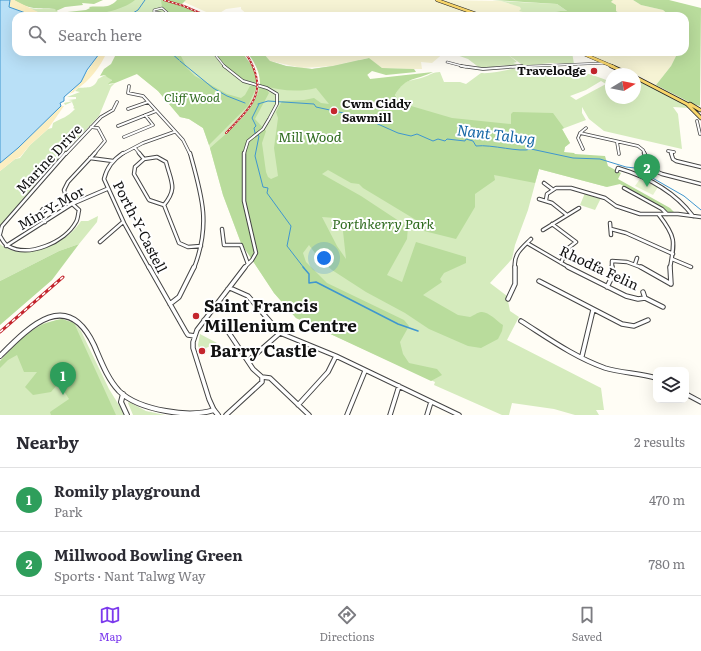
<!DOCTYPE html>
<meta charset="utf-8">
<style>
body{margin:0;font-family:Literata,serif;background:#f2f2f3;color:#2b2b33}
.controls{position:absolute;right:12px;bottom:12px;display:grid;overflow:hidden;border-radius:8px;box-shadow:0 4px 16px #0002}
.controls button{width:36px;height:36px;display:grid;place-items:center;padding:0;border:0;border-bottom:1px solid #e1e1e2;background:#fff;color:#2b2b33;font:20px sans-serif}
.compass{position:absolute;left:605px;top:68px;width:36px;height:36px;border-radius:50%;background:#fff;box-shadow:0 4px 16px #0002;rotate:80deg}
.you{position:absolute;left:324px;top:258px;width:14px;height:14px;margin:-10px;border:3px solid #fff;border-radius:50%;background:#1a73e8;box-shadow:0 0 0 6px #1a73e833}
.badge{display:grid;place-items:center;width:26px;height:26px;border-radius:50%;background:#7c3aed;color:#fff;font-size:13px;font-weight:700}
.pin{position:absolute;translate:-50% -33px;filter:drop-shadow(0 1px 2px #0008)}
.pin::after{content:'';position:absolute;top:21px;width:14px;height:12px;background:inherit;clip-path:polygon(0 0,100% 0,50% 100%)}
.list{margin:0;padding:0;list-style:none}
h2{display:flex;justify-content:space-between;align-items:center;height:52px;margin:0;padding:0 16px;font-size:17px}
h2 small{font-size:13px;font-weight:400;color:#7c7c81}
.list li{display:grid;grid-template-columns:26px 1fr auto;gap:12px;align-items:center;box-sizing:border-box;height:64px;padding:0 16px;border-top:1px solid #e1e1e2}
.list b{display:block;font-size:15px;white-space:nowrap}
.list p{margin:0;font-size:13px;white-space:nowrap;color:#7c7c81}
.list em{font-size:13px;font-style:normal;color:#7c7c81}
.icon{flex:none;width:22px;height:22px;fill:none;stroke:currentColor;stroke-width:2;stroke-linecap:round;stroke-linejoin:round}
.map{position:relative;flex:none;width:701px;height:415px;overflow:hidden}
.search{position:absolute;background:#fff;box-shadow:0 4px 16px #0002;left:12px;right:12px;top:12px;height:44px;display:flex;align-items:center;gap:10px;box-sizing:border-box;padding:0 14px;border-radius:12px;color:#7c7c81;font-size:15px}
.sheet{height:180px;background:#fff}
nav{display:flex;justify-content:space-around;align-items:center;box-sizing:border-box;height:56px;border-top:1px solid #e1e1e2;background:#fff;font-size:11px;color:#7c7c81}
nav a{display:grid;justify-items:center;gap:2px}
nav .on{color:#7c3aed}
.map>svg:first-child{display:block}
.farmland{fill:#f6f3d4}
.green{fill:#d5ebbd;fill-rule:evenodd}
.forest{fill:#b9dc9c;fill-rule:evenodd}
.sand{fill:#fbeec1}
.pitch{fill:#e6f2cf}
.water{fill:#b9e0f7;stroke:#3f96cf}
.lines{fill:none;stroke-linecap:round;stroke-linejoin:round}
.stream-far1{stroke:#3f96cf;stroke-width:1}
.stream{stroke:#3f96cf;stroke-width:1.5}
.minor-far3-casing{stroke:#444;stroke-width:2.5}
.minor-far2-casing{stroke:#444;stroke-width:3.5}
.minor-far1-casing{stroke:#444;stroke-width:4.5}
.minor-casing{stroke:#444;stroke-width:5.5}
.tertiary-casing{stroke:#444;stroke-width:6}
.primary-far1-casing{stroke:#222;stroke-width:3.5}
.primary-casing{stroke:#222;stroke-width:4.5}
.minor-far3{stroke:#fff;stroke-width:1.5}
.minor-far2{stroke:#fff;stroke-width:2}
.minor-far1{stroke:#fff;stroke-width:2.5}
.minor{stroke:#fff;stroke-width:3.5}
.tertiary{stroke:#fff;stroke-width:4}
.primary-far1{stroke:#f9d66b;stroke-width:2.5}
.primary{stroke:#f9d66b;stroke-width:3}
.rail-far1-casing{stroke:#c4262e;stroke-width:2}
.rail-casing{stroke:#c4262e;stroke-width:3}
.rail-far1{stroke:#fff;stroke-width:1;stroke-dasharray:2;stroke-linecap:butt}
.rail{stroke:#fff;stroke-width:1.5;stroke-dasharray:4;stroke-linecap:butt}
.poi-dot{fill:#c4262e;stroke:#fff;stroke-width:1.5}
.labels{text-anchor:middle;stroke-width:4;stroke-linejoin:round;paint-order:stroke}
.far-poi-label{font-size:12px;font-weight:bold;fill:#111;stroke:#fff;text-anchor:end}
.far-park-label{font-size:12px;font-style:italic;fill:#2f6b1f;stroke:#fff}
.park-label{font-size:14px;font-style:italic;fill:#2f6b1f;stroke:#fff}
.street-label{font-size:14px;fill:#111;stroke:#fff}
.water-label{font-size:15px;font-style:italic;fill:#1768a6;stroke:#fff}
.near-poi-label{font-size:17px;font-weight:bold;fill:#111;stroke:#fff;text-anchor:start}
</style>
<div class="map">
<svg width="701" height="415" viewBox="0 0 701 415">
<rect width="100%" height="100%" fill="#fffdf5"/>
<path class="farmland" d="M186,0H435L479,16H249L241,9V7L226,9L215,16L184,2Z
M441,0L501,1L521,7L526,13H531L538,16H485Z
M613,0H633L641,5L663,10L670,16H624L616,11L611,2Z
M265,52H445L432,63L421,62L422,69H414L382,68L368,58L333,66L302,68L270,61L264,54Z
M582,52H678L671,66L656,85L635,74Z"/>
<path class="green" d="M121,0H161L165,10L172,16H46L28,8L39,9H55L60,14H93Z
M501,1L557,4L567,11H553L568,13L574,16H538L519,11L521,9L520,7Z
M117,52H214L248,82L260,85V75L254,62L270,61L286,66L312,69L333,66L359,60L370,79L401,102L395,95C405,77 407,83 424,77C430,75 433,72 440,72L444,82H460L466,84L481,73C493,74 510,69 523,67C551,63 586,71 611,82V98H635V79H636L684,103L689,108L673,107L678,114L682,149L604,131L589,119L582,107V113L586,120L562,129L570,143L565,147L564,152L607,187L539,169L528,210L515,245L512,259L490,283L507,296L510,311L519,317L507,340L601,388L604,410H596L599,415H575L554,409L512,403L509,415H502L434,385L435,382L296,318L274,293L241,243L223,195L210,148L203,128L189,119L180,117L158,91L137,74ZM601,81L606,84L576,100L570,96L586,90Z
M452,52H499L506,54V52H572L574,64L550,63L524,66L507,54L517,62L513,63L519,65L493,66L499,68L481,69L468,59L451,53Z
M105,75L112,79L109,85L115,83L111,87L99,116L42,176L0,227V171L15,159L20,158L30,145L48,129L52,128L53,123C64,117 66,118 75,109L73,108L74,107L72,102L65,105L64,103L73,101L68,100L76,99V97H67L80,92L75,91L78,88C88,87 94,89 98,79Z
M585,193L601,198L595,210L580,205Z
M98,216L97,222L79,244L59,251L0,281V244C23,263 67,244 81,221H88Z
M62,319L74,323L81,331L109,389L125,415H0V361L41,324Z
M200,334L217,343L206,348L207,352L201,355L198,345Z
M129,402L146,411L165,415H133L128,403Z"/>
<path class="forest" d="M14,0H103L94,4L82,3L83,5L65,7L56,11L55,9C38,8 29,10 14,0Z
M117,0H135C121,13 73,20 55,15L58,13L86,10L90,8L89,7C100,5 108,10 117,0Z
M161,0H186L181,5L205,16H172L162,7Z
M492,0H613L611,2L616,5V11L624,16H574L568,13L553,11H567L557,4Z
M633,0H669L701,8L700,106L693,104L656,85L671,66L678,52H685V16H670L663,10L641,5Z
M117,52H176L181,56L187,68L195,76L227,94L241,98L245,95L250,86H257L248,106L209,145L203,128L189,119L180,117L158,91L137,74L115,83L108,84L112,80L107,77L105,75L100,76L104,69L111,64Z
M214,52H242L255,70L257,84C238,80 225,67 214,52Z
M247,52H265L264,54L270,61L286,66L312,69L333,66L369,58L382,68L414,69L416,72L386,75L372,71L367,75L370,79L433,72C415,81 406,76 395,95L401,103L452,118L511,124V114L513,112L553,113L564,128L562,129L570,143L565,147L564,152L574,153L575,154L605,156L608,166L621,173L618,179L670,208L675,213L668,212L620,184L607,187L539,169L535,183L494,175L495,180L475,194V207L456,239L416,229V220L363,188L359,184L351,183L328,170L322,174L361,196L408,227L407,239L387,275L402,282L416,242L466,257V263L444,273L440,279L442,282L423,295L458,315L470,317C473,316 478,312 481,312C488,311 497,321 503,325L502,331L498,339L481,348L468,346L429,329L405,313L366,292L332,270L321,261L309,245L303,253L306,262L327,283L404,320L409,326L400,342L403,354L409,363L437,369L442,375L431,381L296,318L274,293L241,243L223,195L210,148C230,130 253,113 260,87L267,90L269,93L255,119L266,131L262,143L266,172L268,177L271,179L278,176L274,148L278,118L276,112L282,101L304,100L314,98L321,103L329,104L316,88C297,93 279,90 260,85C260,71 255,63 247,52ZM322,217L335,218L342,222L346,259L337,246Z
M79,244L52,280L0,325V281L59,251Z
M62,319L74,323L116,415H51L50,412L69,399L62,388L57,385L51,392L33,395L25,387L37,372H24L17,355L8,360L0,368V361C20,340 32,324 62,319Z"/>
<path class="sand" d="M10,0H14L46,16H34L9,7Z
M99,52H107C100,67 90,81 75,90L74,92L69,94C82,82 89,68 99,54Z
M61,106H64L48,129L30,145L20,157L15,159L0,171V163L18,148Z"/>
<path class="pitch" d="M640,179L658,187L653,195L635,186Z"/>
<path class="water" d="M0,0H10L9,7L34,16H16V52H99V54L87,70L81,82L64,97V101L60,103L61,106L18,148L0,163Z"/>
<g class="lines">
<path class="stream-far1" d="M110,16L114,13
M128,16L138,10L145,0
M132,16L141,14L153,16
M170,52L179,60
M180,61L213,88L227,96L245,103
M258,104L268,101L314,104L316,107L362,117L398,133L411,136L417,134L433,141L438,139L445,141L447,139L465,141L466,139L473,141L476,146C492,144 520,153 531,149L573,158L600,159L626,167L635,168L684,196L701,210
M259,104L252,118L256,126L254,128L255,133L259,136L255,156L263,187L268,188L267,193L291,226L287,246L304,268"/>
<path class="stream" d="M303,267L309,274V283L316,282L398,324L418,331"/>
<g class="minor-far3-casing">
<path id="minor-far3" d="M168,14L154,12V10L162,8L171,16
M213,52L225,67
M447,62L466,67
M512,67L605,63"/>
</g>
<g class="minor-far2-casing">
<path id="minor-far2" d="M224,66L243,81L267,88L277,94V104L269,119L263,129L248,141L244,154
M461,66L483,69L522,66
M129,86L128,93L143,96L183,140L190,154
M128,109L148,102
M697,121L700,134
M118,126L156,111
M91,127L98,128L105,141L94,154
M580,133L638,146L643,150L645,154
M124,137L153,125L145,115
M617,142L619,154
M135,148L140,154
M583,149L578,138L580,133L586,128
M668,151L674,152
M671,152L672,154
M66,154L101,117L113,110L117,102
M122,154L143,143L174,132"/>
</g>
<g class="minor-far1-casing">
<path id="minor-far1" d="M123,153C113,160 107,167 104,179L124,223L149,268
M139,153L144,159L157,157L166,162C171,182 178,188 164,205L179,243L188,247L201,246
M190,153C202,196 211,224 194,268
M644,153L651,169L662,174L701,184
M671,153L673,159L676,161L701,167
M90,158L113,161
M144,159L135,167L134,174L149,200L164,205
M617,171L618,168C648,177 674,191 693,216
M544,183L552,189
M624,188L662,209L667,214
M539,199L552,203L567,215
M546,200L547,194L556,188H571L605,198L616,206L640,214H678L701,217
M43,209L39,215L45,222
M659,215C676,237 675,241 670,268
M610,223L611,235
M552,224L576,242L567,249L561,263
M222,229L224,245H241L248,264
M611,229L626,233L673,254
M543,230L579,208
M0,234L2,226L66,153
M0,236C2,239 4,244 8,246C29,258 65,242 76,222C78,219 78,214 79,210L67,199L64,190L68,182L95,153
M100,242L123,222
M527,243L570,268
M6,246L72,204L107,189
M672,259L691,267
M635,264L637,258
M244,268L252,260L256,253L244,201V153
M515,268C513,254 522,248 531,239
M612,268V261L627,262L643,268"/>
</g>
<g class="minor-casing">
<path id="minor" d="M149,267L186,332L188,335L195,336
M568,267L626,296L638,299L645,298L663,307
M641,267L671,284
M670,267L671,284
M539,281L622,324L634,326L648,320
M607,287L612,277V267
M228,289L230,288L248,296L280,333L336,356L459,415
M643,292L645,298
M508,299L515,284V267
M170,304L179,297L194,267
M204,320L227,330L253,369L262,377
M521,321C548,338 574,357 605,368C621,373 639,373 656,378
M582,356L593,310
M248,361L280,333
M262,377L270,378L309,415
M686,394L701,402
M298,405L328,372L336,356
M214,410L209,399L193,348V342L197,330L245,267
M226,415L262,382V377
M347,415L365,371
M390,415L399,386
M427,415L431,402"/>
</g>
<g class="tertiary-casing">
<path id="tertiary" d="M0,356C30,326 67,288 94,345C101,361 107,378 119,391C131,403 149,408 166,411C182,414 198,415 214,410L218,415
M123,394L121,402L127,415"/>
</g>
<g class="primary-far1-casing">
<path id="primary-far1" d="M437,0L482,16
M579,52L614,67"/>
</g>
<g class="primary-casing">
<path id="primary" d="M611,66L629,74
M635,77L687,104L701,118
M690,104L700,110"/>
</g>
<use href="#minor-far3" class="minor-far3"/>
<use href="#minor-far2" class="minor-far2"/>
<use href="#minor-far1" class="minor-far1"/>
<use href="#minor" class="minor"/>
<use href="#tertiary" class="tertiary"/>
<use href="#primary-far1" class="primary-far1"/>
<use href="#primary" class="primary"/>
<g class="rail-far1-casing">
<path id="rail-far1" d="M164,0L184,6L207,16
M226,133C254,104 270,90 245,52"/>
</g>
<g class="rail-casing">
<path id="rail" d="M0,332L63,277"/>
</g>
<use href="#rail-far1" class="rail-far1"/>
<use href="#rail" class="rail"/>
</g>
<g class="poi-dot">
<circle cx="594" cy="71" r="4"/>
<circle cx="334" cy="111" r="4"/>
<circle cx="196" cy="316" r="4"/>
<circle cx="202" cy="351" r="4"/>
</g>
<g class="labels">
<g class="far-poi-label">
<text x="586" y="75">Travelodge</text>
<text x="342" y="108" text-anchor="start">Cwm Ciddy<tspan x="342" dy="14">Sawmill</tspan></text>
</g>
<g class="far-park-label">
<text x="192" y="102">Cliff Wood</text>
</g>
<g class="park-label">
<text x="310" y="142">Mill Wood</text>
<text x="383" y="229">Porthkerry Park</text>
</g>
<g class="street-label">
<text transform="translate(49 159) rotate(-47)" y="5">Marine Drive</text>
<text transform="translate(51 208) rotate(-30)" y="5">Min-Y-Mor</text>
<text transform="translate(140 227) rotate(63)" y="5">Porth-Y-Castell</text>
<text transform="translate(599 268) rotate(25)" y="5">Rhodfa Felin</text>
</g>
<g class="water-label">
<text transform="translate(496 135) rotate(7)" y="5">Nant Talwg</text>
</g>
<g class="near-poi-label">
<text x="204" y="312">Saint Francis<tspan x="204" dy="20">Millenium Centre</tspan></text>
<text x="210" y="357">Barry Castle</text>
</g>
</g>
</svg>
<div class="controls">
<button><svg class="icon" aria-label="layers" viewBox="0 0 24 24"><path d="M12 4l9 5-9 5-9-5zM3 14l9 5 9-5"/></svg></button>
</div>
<svg class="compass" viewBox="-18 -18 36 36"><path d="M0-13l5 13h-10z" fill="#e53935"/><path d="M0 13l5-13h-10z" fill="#7c7c81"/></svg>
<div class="you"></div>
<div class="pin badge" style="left:63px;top:395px;background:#2e9e5b">1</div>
<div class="pin badge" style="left:647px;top:187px;background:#2e9e5b">2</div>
<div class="search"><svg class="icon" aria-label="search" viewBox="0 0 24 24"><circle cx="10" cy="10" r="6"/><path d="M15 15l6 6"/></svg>Search here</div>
</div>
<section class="sheet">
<h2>Nearby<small>2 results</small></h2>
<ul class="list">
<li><span class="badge" style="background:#2e9e5b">1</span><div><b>Romily playground</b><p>Park</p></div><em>470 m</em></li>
<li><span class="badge" style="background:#2e9e5b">2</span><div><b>Millwood Bowling Green</b><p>Sports · Nant Talwg Way</p></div><em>780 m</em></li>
</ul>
</section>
<nav>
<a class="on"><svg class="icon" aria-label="map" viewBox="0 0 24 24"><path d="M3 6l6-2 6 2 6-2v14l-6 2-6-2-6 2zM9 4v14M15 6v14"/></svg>Map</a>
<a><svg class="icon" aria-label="directions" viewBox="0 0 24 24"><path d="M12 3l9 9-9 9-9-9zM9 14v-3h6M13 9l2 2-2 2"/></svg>Directions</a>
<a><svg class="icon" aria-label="saved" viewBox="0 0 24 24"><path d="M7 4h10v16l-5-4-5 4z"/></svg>Saved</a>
</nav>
